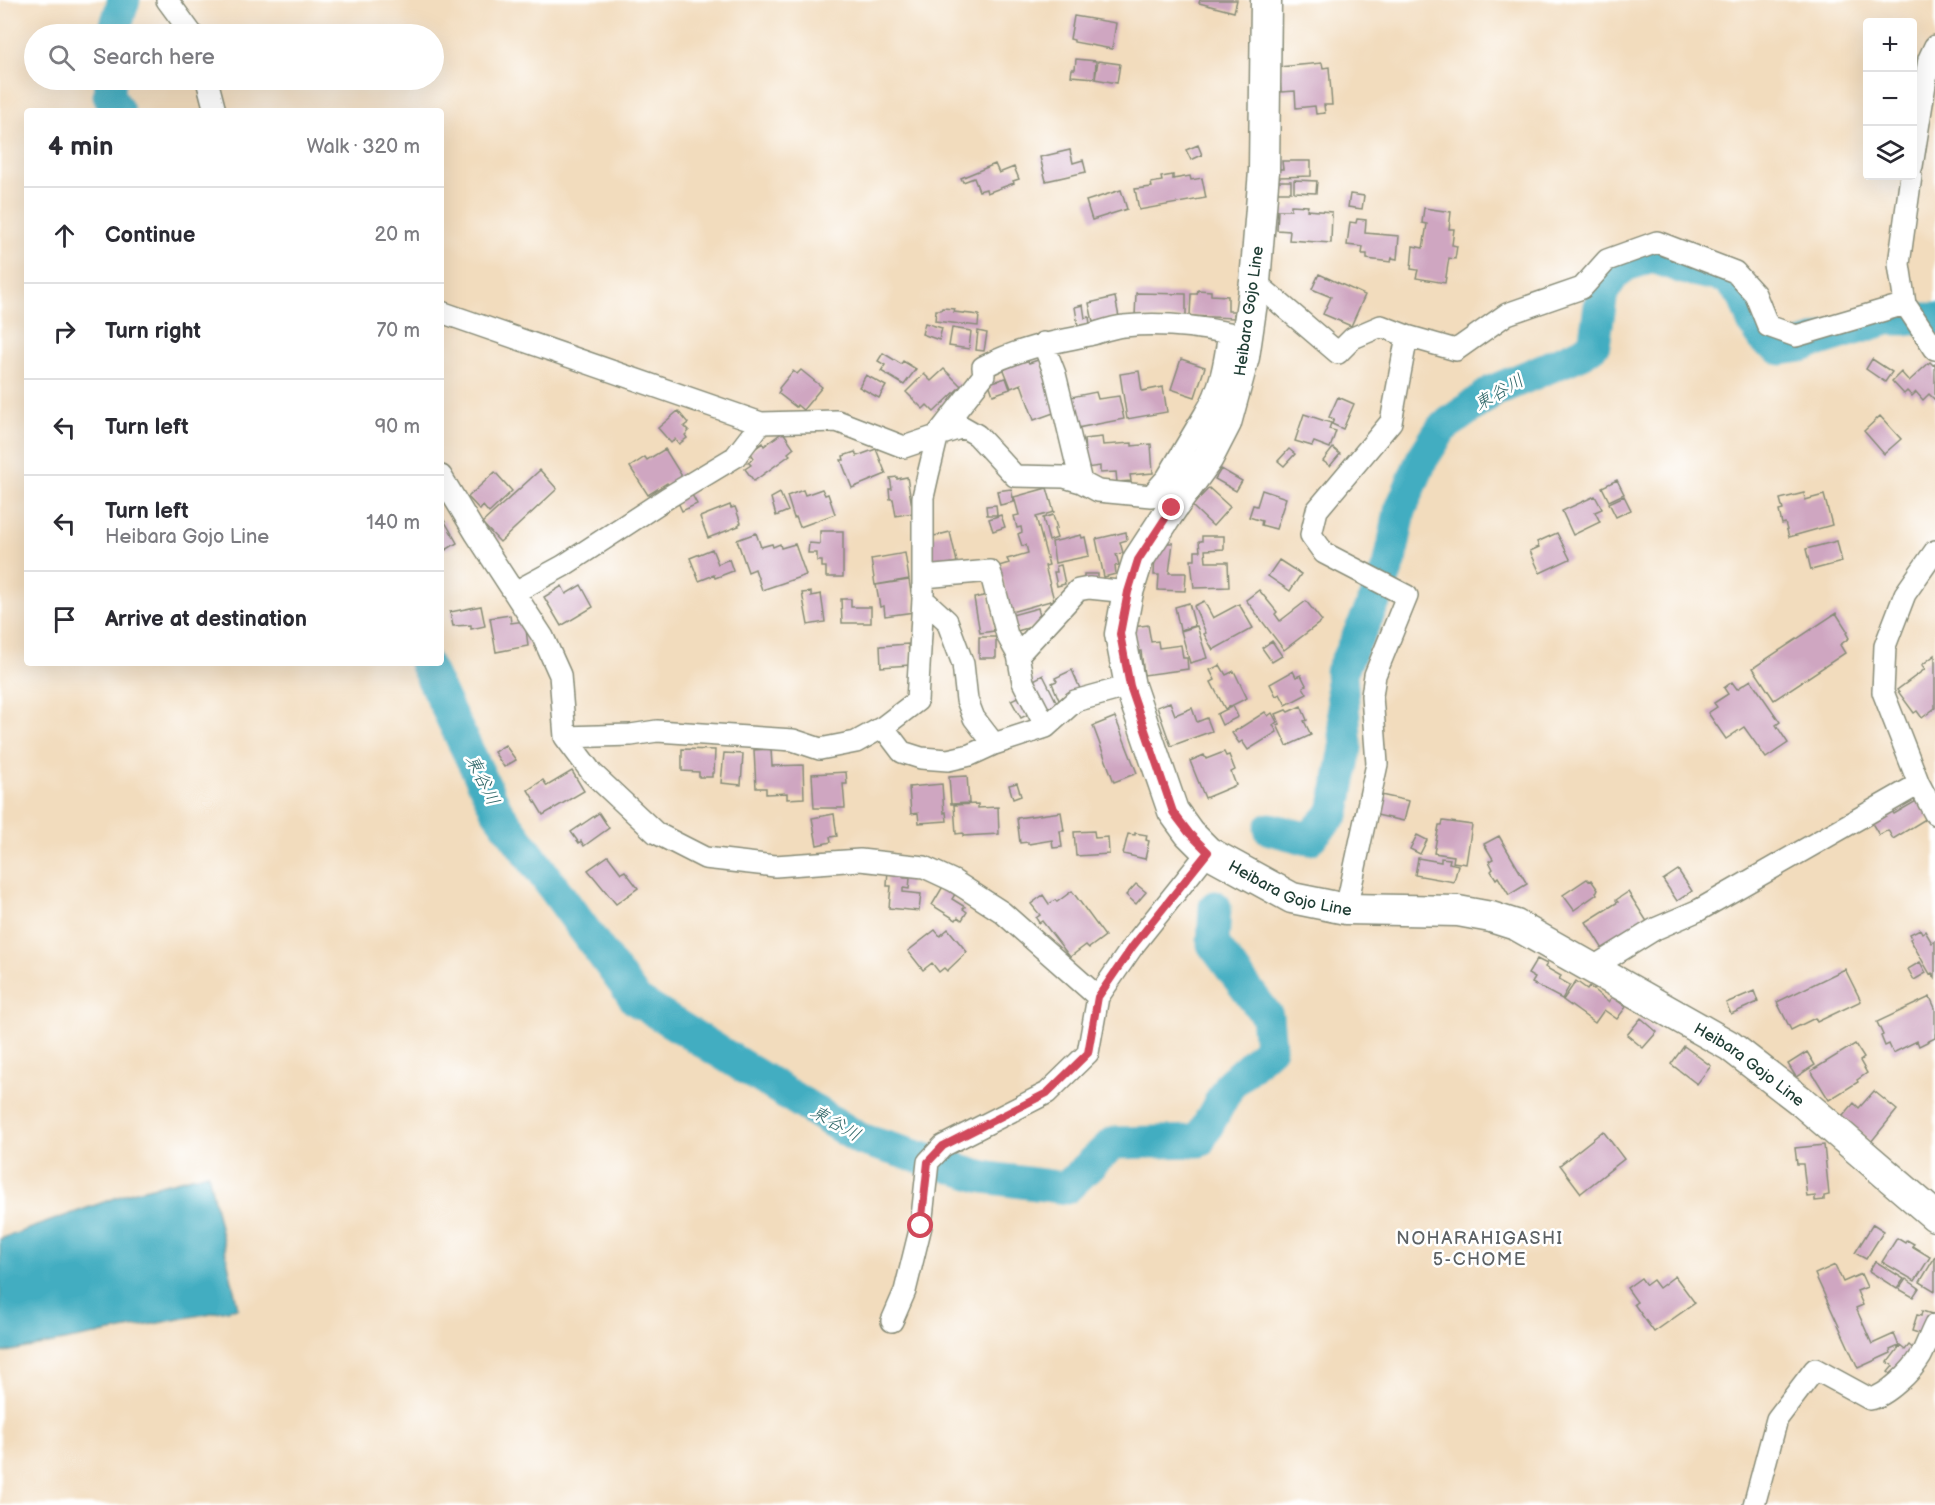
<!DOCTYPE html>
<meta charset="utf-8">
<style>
body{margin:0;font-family:"Balsamiq Sans","Klee One",sans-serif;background:#f7f7f7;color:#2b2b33}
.controls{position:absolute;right:18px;top:18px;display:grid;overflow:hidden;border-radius:6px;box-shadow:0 6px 24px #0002}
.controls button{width:54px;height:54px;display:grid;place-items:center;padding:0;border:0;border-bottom:2px solid #e1e1e2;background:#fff;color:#2b2b33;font:30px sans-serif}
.stop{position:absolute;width:18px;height:18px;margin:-14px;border:4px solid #d1495b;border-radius:50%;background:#fff}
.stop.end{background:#d1495b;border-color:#fff;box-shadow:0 2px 6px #0008}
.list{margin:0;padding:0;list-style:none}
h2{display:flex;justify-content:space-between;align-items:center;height:78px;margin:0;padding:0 24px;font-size:26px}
h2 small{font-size:20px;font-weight:400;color:#7c7c81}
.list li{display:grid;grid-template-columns:39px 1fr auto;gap:18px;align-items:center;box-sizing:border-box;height:96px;padding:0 24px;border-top:2px solid #e1e1e2}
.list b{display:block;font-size:22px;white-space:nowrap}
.list p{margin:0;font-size:20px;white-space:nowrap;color:#7c7c81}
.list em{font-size:20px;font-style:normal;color:#7c7c81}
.icon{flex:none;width:33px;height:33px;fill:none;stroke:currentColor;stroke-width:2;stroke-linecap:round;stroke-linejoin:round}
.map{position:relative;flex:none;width:1935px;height:1505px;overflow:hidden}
.search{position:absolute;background:#fff;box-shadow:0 6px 24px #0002;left:24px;top:24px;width:420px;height:66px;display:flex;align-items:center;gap:15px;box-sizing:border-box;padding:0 21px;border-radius:33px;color:#7c7c81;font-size:22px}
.panel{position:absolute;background:#fff;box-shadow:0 6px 24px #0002;left:24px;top:108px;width:420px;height:558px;border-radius:6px}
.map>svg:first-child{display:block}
.water{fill:#42adc1;stroke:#30757a;stroke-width:1.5}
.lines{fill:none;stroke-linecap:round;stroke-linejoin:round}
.river{stroke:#42adc1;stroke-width:33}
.building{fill:#cfa6c1}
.street-casing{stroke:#888c78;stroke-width:24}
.secondary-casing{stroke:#888c78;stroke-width:33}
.street{stroke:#fff;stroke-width:21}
.secondary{stroke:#fff;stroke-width:30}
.route{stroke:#d1495b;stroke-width:8}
.labels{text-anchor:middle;stroke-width:5;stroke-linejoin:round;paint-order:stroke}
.street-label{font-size:16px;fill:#1f3d34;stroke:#fff}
.water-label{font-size:18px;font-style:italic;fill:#2b6465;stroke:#fff}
.neighbourhood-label{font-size:18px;letter-spacing:1.5px;fill:#5d6265;stroke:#fff}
</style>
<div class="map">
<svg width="1935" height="1505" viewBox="0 0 1935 1505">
<rect width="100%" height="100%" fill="#fff"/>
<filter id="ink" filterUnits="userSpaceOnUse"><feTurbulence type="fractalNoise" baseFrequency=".0167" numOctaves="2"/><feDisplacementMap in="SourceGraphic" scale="12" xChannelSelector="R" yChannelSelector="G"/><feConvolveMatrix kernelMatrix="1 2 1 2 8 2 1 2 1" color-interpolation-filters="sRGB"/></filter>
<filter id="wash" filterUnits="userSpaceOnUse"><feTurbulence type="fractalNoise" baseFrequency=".008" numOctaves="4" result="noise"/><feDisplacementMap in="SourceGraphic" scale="24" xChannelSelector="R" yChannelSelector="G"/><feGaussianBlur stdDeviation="1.35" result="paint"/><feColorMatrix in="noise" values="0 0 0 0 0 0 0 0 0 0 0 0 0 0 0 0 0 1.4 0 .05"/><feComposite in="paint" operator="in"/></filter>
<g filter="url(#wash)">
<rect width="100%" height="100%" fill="#f2dcbd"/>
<path class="water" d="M208,1173L238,1308L0,1353V1239L132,1192Z"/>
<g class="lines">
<path class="river" d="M113,34L124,0
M110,80L109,96L118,111
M425,663L497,811L636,1000L860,1139L983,1177L1066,1188L1113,1143L1199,1141L1230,1084L1270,1048L1267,1016L1213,944L1215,907
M1270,829L1309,839L1334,812L1346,748L1341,672L1376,598L1390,562L1400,511L1422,459L1442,428L1493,391L1582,353L1594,344L1602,293L1614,274L1626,265L1653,257L1683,268L1726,277L1743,295L1753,322L1765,340L1781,349L1801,346L1887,319H1935"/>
</g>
<g id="blocks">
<path class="building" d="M1200,0H1237L1234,12L1199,3Z
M1074,16L1116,23L1112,49L1074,42V40L1070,39Z
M1076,59L1096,61L1095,78L1071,76L1072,69H1075Z
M1098,61L1120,64L1117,83L1095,79Z
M1322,63L1323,68L1329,67L1332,105H1324L1325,113L1316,114L1315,106L1296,108L1295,91L1281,92L1279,67Z
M1198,145L1202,155L1191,160L1186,150Z
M1070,150L1073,163L1083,160L1086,172L1046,181L1040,157Z
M1282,161H1311V176L1279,177V169H1283Z
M995,164L999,173L1014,167L1019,179L1013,181L1014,183L987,193L986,189L979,191L974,178L963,182L961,178Z
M1173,175V179L1190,176L1191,180L1202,178L1206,198L1139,210L1135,189L1152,187L1151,183L1162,181L1161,177Z
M1294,180L1317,181L1316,193L1294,192Z
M1276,181H1291V192H1276Z
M1121,190L1127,209L1092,220L1086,201Z
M1350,194L1364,196L1362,209L1348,207Z
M1291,205L1308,206L1307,210L1332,212L1331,243L1289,240L1290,231L1277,230L1278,210H1291Z
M1424,208L1451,212L1449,229H1454L1452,245L1457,246L1455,259L1449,258L1445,283L1416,278L1418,270L1411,269L1413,246L1423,248L1427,224L1422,223Z
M1357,219L1366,220L1365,233L1399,236L1397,259L1392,258L1391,262L1367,259V254H1362L1363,247L1347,245L1350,222L1356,223Z
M1319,274L1365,295L1351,326L1323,314L1331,297L1312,289Z
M1198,290L1211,291V295L1228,296V311H1234V318L1190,316L1191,294H1197Z
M1136,293L1186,294V318L1135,317Z
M1115,297L1119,317L1093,322L1089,303Z
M1083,305L1085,318L1089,317L1090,324L1078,326L1075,307Z
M942,308L955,309L954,312L979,315L978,326L935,321L936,310H941Z
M925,323L942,328L939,340L922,334Z
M952,328L971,331L969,349L949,346Z
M978,331L987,333L984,351L976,350Z
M883,353L901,364L903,361L916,369L904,385L881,371L885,365L878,361Z
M1026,357L1029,363L1041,359L1059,411L1034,420L1021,384L1011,388L1002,365Z
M1181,359L1205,367L1195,397L1171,389Z
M1872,359L1892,372L1885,382L1866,369Z
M1930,362L1933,365L1935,364V400L1929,394L1923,400L1916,392L1912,396L1907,391L1904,394L1892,381L1901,372L1909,381Z
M944,369L961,386L934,412L927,405L923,409L906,392L924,374L931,381Z
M801,370L822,387L803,410L797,405L796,407L778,393L780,390L779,388L793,371L797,374Z
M1139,371L1142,391L1163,387L1167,412L1127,419L1120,374Z
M866,375L886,386L879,398L859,387Z
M1006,378L1010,389L993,395L989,383Z
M1096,392L1098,399L1119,396L1124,419L1077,428L1071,397Z
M1338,397L1354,404L1343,429L1332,424L1334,419L1329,417Z
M678,411L688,423L684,426L689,431L685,435L687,438L679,444L675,439L671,443L658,428Z
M1304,414L1331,423L1329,429L1336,431L1330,448L1314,442L1312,446L1295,441Z
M1880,416L1901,439L1884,454L1864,431Z
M783,432L794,448L788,453L790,455L754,481L745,469L751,465L748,462L754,458L750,452L763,443L764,446Z
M1102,437L1103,445L1132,443V446L1151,444L1153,473L1130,475L1131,481L1117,482L1116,472L1100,473V466L1086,468L1084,439Z
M1333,448L1340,454L1330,466L1323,461Z
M665,449L685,481L672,490L667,483L648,495L630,467L645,457L647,460Z
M876,449L886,474L852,488L841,460H844L843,456L855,452L857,456Z
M1289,449L1295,454L1284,466L1278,461Z
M1221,469L1242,481L1236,491L1215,479Z
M540,470L557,489L500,542L482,523Z
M495,472L512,491L489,513L483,506L480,510L468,497Z
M897,477V479L907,477L913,513L896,516L893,499H890L889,489H892L890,478Z
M1617,480L1624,494L1609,501L1602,487Z
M1047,488L1054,512L1036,517L1049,565L1045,566L1054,600L1011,612L999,566L1009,563L1007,559L1028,553L1026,545L1022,546L1018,534L1022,532L1021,527L1017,528L1014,516L1019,515L1014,497Z
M1209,488L1230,507L1213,526L1192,506Z
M822,489L825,495L828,494L835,514L800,527L796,517L794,518L787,496L803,490L805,495Z
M1011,489L1014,502L1000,505L997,491Z
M1262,490L1286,498L1276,529L1261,525L1262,521L1249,517L1253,505L1257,506Z
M691,493L697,504L682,511L677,500Z
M780,493L788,511L776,516L771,498Z
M1804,493L1805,500L1824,495L1832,525L1789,537L1785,523L1782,524L1779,511L1783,510L1780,499Z
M1595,496L1602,509L1595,512L1600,522L1573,535L1562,511Z
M1624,496L1631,510L1616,517L1609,503Z
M730,505L731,508L735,507L741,523L738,525L739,526L708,538L700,517Z
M996,505L997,515H987L986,506Z
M1001,515L1005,527L993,531L989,519Z
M1053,515L1057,528L1054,529L1057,538L1049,541L1043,518Z
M444,520L457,543L446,550L441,541V522Z
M820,531H843V577H826V567H822V561H817V553H808L809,543L820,544Z
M950,532L957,562L934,568L930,549V537Z
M1126,532L1127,540L1120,542L1123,553L1116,554L1119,565L1115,566L1116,574L1104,577L1096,539Z
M756,533L761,547L772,544L773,547L780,544L781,548L795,544L806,575L762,590L755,569L748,572L737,540Z
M1557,533L1570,559L1540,573L1530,551L1539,547L1537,542Z
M1081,535L1082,538L1085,537L1089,556L1055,563L1052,542Z
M1202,536H1224V549L1205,550L1206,562H1228L1229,587L1194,588L1191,560H1195V551H1200L1199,541H1202Z
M1837,541L1842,562L1811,570L1806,549Z
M1161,543H1173L1169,573H1186L1185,591L1158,590L1159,575H1154L1155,553Z
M712,549L718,564L729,559L733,571L715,578L714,575L699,581L690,558Z
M905,553L909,579L875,585L871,559Z
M1279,560L1301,574L1290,591L1268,576Z
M1061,565L1065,584L1057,586L1054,572H1057L1056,566Z
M1084,574H1098V582H1084Z
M909,580L914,612L885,616L884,606L880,607L876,585Z
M581,585L593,607L561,626L544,597L562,586L566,594Z
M1259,590L1277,612L1275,614L1280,621L1306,601L1322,621L1284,650L1246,600Z
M811,592V596L821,594L825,622L808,625L802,593Z
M988,595L994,631L980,633L974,598Z
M841,599H851V607H871V623H842Z
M1204,601L1213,618L1239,604L1253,628L1213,650L1204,634L1206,633L1194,606Z
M1189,603L1195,626L1180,630L1175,607Z
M481,606L485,626L471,629V625L453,626L450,612Z
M1038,608L1042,624L1017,631L1012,615Z
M1836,613L1848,632L1846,633L1849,638L1840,645L1845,653L1774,700L1753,668Z
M510,615L511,623L525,621L528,646L496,652L490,618Z
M1148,625L1151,642L1158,641L1159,648L1181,645L1183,658H1187L1188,669L1144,675L1141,651H1137L1133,627Z
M1197,626L1207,658L1190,663L1181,631Z
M979,637H996V658H979Z
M1272,641L1282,656L1272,662L1262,648Z
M908,644L910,665L881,667L880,646Z
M1935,655V708L1922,718L1917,711L1914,713L1897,690L1925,669L1922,665Z
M1220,665L1226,675L1234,671L1247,698L1225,709L1211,682L1215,680L1210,670Z
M1072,670L1081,691L1059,700L1052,683L1057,681L1055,678Z
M1293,671L1296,677L1301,675L1306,685L1303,687L1307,694L1286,705L1280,694L1276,696L1270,684Z
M1043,675L1060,709L1045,718L1028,683Z
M1751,680L1780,722L1776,725L1788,743L1766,758L1744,727L1726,739L1708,713L1717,707L1714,703L1728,694L1724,688L1732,682L1737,689Z
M1024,694L1033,712L1021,718L1011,700Z
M1170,702L1175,715L1192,708L1197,722L1207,718L1212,731L1171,746L1157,707Z
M1233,706L1238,717L1222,725L1217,714Z
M1301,706L1307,720L1304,721L1311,735L1287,746L1277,725L1280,724L1276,714L1286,710L1288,712Z
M1265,712L1268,716L1272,713L1277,722L1273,725L1277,732L1248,750L1242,741L1239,743L1232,733Z
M1115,717L1137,773L1114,782L1093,726Z
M505,745L516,760L504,767L494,752Z
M682,749L715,750L714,773H712V777H699V772L682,771Z
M771,749L772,766L803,765L804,798L787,799V793L766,794V788H756L754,750Z
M1224,752L1226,756L1229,755L1235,770L1231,772L1236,785L1205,798L1190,761L1204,755L1206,759Z
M724,753L743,754L741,785L721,783Z
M572,771L584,791L543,815L528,790L543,780L547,786Z
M846,772L847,784H843L845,808H814L812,774Z
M967,776L969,803L951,804L949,777Z
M1017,783L1021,796L1013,799L1009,785Z
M942,784L944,813L946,812L947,821L919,823L918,813L911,814L909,787Z
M1376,794L1409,801L1404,821L1372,814Z
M1918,800L1929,817L1893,839L1888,830L1879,835L1870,820L1890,808L1894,814Z
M978,804V808L998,807L999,834L963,836V833L956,834L954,805Z
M1061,812L1064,831H1060L1062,847L1053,848L1052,840L1028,844V842L1020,843L1017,818Z
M599,813L609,828L584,846L581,841L579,843L571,832Z
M834,814L837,836L830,837L831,842L817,845L812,818Z
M1443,821L1472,825L1466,864L1453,862L1454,856L1434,853L1439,825H1442Z
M1094,831L1095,838L1108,837L1109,854L1076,856L1074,832Z
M1135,833L1147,835L1146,840L1149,841L1145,859L1123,854L1128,834L1135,835Z
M1417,835L1427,840L1420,854L1410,849Z
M1499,836L1527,884L1509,895L1498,877L1496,879L1491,871L1493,869L1489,861L1493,859L1484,844Z
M608,856L621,873L625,871L638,888L616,904L588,870Z
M1418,858L1441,862V858L1450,859L1449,863L1458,865L1454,882L1415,875Z
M888,868L905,870L904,878H910L909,889L903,888V892L921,894L919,911L889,908L891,886H887Z
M1678,870L1692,891L1677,901L1663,880Z
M1587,879L1589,881L1591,880L1598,890L1596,892L1597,894L1574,910L1563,895Z
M945,883L957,891L952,899L965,907L963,909L967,912L962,920L958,917L956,920L932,905Z
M1136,884L1146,892L1136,904L1126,895Z
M1072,891L1105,936L1089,948L1086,945L1070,957L1042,921L1039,923L1036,918L1040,915L1031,904L1043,895L1049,904L1055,900L1057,902Z
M1628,892L1648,923L1604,951L1586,922L1618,902L1616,900Z
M948,929L967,952L947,971L944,968L939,972L932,963L923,970L908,951L935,930L940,936Z
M1920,929L1922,933L1925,931L1932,943L1935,941V978L1932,973L1930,974L1910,939L1912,938L1910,934Z
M1537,959L1547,964L1545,967L1561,976L1559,979L1570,985L1562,999L1532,983L1535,978L1528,974Z
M1920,962L1926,973L1914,980L1908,969Z
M1845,969L1861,1001L1817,1022L1815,1018L1791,1030L1777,1002Z
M1576,981L1587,989L1589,986L1608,1002L1612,997L1626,1007L1617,1019L1604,1010L1595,1023L1563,1000Z
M1754,991L1758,1002L1731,1014L1726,1003Z
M1930,997L1935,1008V1038L1919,1046L1917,1041L1893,1053L1889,1044L1885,1046L1881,1036L1883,1035L1877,1022Z
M1641,1018L1657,1032L1643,1048L1627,1035Z
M1855,1044L1864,1058L1860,1061L1867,1073L1857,1080L1858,1082L1829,1100L1811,1071Z
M1684,1046L1711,1066L1697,1084L1671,1064Z
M1807,1052L1815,1065L1796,1077L1788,1064Z
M1874,1091L1897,1110L1871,1142L1842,1117L1854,1103L1859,1108Z
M1603,1131L1624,1159L1581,1193L1560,1165Z
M1824,1145L1829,1195L1824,1196V1200L1815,1201V1196L1807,1197L1803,1164H1797L1795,1148Z
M1873,1224L1884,1231L1866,1259L1855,1253Z
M1897,1238L1905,1243L1907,1240L1914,1244L1912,1246L1930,1257L1915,1281L1882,1262Z
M1935,1257V1291L1920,1282Z
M1875,1261L1904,1279L1897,1289L1869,1271Z
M1835,1265L1843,1282L1861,1274L1867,1287L1857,1291L1863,1305L1856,1308L1872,1344L1894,1334L1899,1346L1890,1350L1891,1353L1858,1368L1815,1274Z
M1675,1276L1695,1303L1654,1332L1634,1304L1637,1302L1627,1288L1641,1278L1646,1285L1653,1280L1659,1288Z
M1906,1279L1919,1288L1913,1297L1899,1289Z
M1922,1311L1932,1314L1925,1335L1912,1331L1917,1315L1921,1316Z
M1909,1345L1917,1352L1896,1378L1888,1372L1893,1366L1888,1362L1900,1346L1905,1350Z"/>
</g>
</g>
<g filter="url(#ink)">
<use href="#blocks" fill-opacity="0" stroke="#888c78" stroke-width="1.5"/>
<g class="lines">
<g class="street-casing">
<path id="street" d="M167,0L192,34
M207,80L215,111
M1912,166L1929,59L1935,46
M1911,176L1899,264L1905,304L1935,349
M1255,282L1338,353L1353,338L1381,326L1407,336L1456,350L1507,314L1582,288L1607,260L1657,242L1735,272L1755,294L1768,326L1796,336L1905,304
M441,312L761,423L837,421L904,447L963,427L977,435L1015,476L1064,477L1081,482L1098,491L1151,496L1167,478L1205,414L1217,419
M1043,343L1055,374L1081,482
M441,476L476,534L543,637L560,675L565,737L592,773L656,833L705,858L775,866L860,860L924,867L954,881L1002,912L1098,997
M1935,551L1905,594L1885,646L1883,692L1919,784L1935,814
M924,577L990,571L1007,635L1018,655
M515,592L563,566L667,498L735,457L761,423
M923,599L947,621L963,664L967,700L974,718L994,744
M883,727L902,752L921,758L948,760L970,755L994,744L1046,727L1075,701L1130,686
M1046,727L1023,682L1018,655L1078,590L1089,588L1128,592
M565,737L631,735L657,731L793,740L820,749L856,742L883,727L917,701L923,599V497L928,475L938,434L984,375L983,367C1020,348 1049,343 1089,335C1100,332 1112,327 1124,326C1160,322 1195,326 1229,333C1225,361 1221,389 1205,414
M1346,909L1377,764L1372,696L1375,675L1407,596L1324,553L1311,535L1317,510L1391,422L1407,336
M1592,968L1655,929L1699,910L1919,784
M892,1321L905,1291L921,1226L928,1162L943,1146L1047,1093L1088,1053L1098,997L1133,946L1208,852
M1754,1505L1777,1419L1815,1369L1870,1399C1887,1396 1912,1371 1921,1356C1926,1346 1930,1335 1935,1325"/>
</g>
<g class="secondary-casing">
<g id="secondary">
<path id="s1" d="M1266,0L1264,171L1255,282L1244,357L1226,423L1208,458L1172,508L1138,560L1128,592L1120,634L1130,686L1173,811L1189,833L1208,852L1292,898L1346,909L1458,911L1491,917L1516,925L1730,1046L1801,1101L1935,1216"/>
</g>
</g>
<use href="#street" class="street"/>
<use href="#secondary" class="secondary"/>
</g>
</g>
<g class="lines" filter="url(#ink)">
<path class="route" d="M921,1226L928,1162L943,1146L1047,1093L1088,1053L1098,997L1133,946L1208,852L1189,833L1173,812L1130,686L1120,634L1128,592L1138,560L1172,508"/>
</g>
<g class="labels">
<g class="street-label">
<text transform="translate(1248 311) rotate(-82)" y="6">Heibara Gojo Line</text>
<text dy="6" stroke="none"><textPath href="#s1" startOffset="996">Heibara Gojo Line</textPath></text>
<text dy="6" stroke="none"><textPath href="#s1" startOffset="1500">Heibara Gojo Line</textPath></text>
</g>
<g class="water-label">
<text transform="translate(1499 392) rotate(-30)" y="6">東谷川</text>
<text transform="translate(483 780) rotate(64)" y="6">東谷川</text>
<text transform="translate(836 1123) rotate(30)" y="6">東谷川</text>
</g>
<g class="neighbourhood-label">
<text x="1480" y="1244">NOHARAHIGASHI<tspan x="1480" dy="21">5-CHOME</tspan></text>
</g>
</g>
</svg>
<div class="controls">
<button>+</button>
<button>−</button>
<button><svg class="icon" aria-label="layers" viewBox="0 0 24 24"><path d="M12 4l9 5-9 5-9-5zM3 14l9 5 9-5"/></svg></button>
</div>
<div class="stop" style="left:921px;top:1226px"></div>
<div class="stop end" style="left:1172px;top:508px"></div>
<div class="search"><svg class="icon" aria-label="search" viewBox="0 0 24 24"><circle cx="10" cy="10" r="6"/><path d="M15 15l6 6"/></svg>Search here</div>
<section class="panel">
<h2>4 min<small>Walk · 320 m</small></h2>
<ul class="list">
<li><svg class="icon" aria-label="ahead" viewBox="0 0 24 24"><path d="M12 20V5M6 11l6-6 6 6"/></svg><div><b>Continue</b></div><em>20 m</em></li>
<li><svg class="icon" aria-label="right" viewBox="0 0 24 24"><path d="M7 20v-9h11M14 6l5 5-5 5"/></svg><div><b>Turn right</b></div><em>70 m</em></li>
<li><svg class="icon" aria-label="left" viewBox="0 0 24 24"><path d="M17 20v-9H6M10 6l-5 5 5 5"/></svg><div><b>Turn left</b></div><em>90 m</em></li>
<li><svg class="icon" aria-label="left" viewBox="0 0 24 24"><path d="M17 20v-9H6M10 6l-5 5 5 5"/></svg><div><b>Turn left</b><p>Heibara Gojo Line</p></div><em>140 m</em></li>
<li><svg class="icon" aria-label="arrive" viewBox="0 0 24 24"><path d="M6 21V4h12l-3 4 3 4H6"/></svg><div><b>Arrive at destination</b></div></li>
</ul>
</section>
</div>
